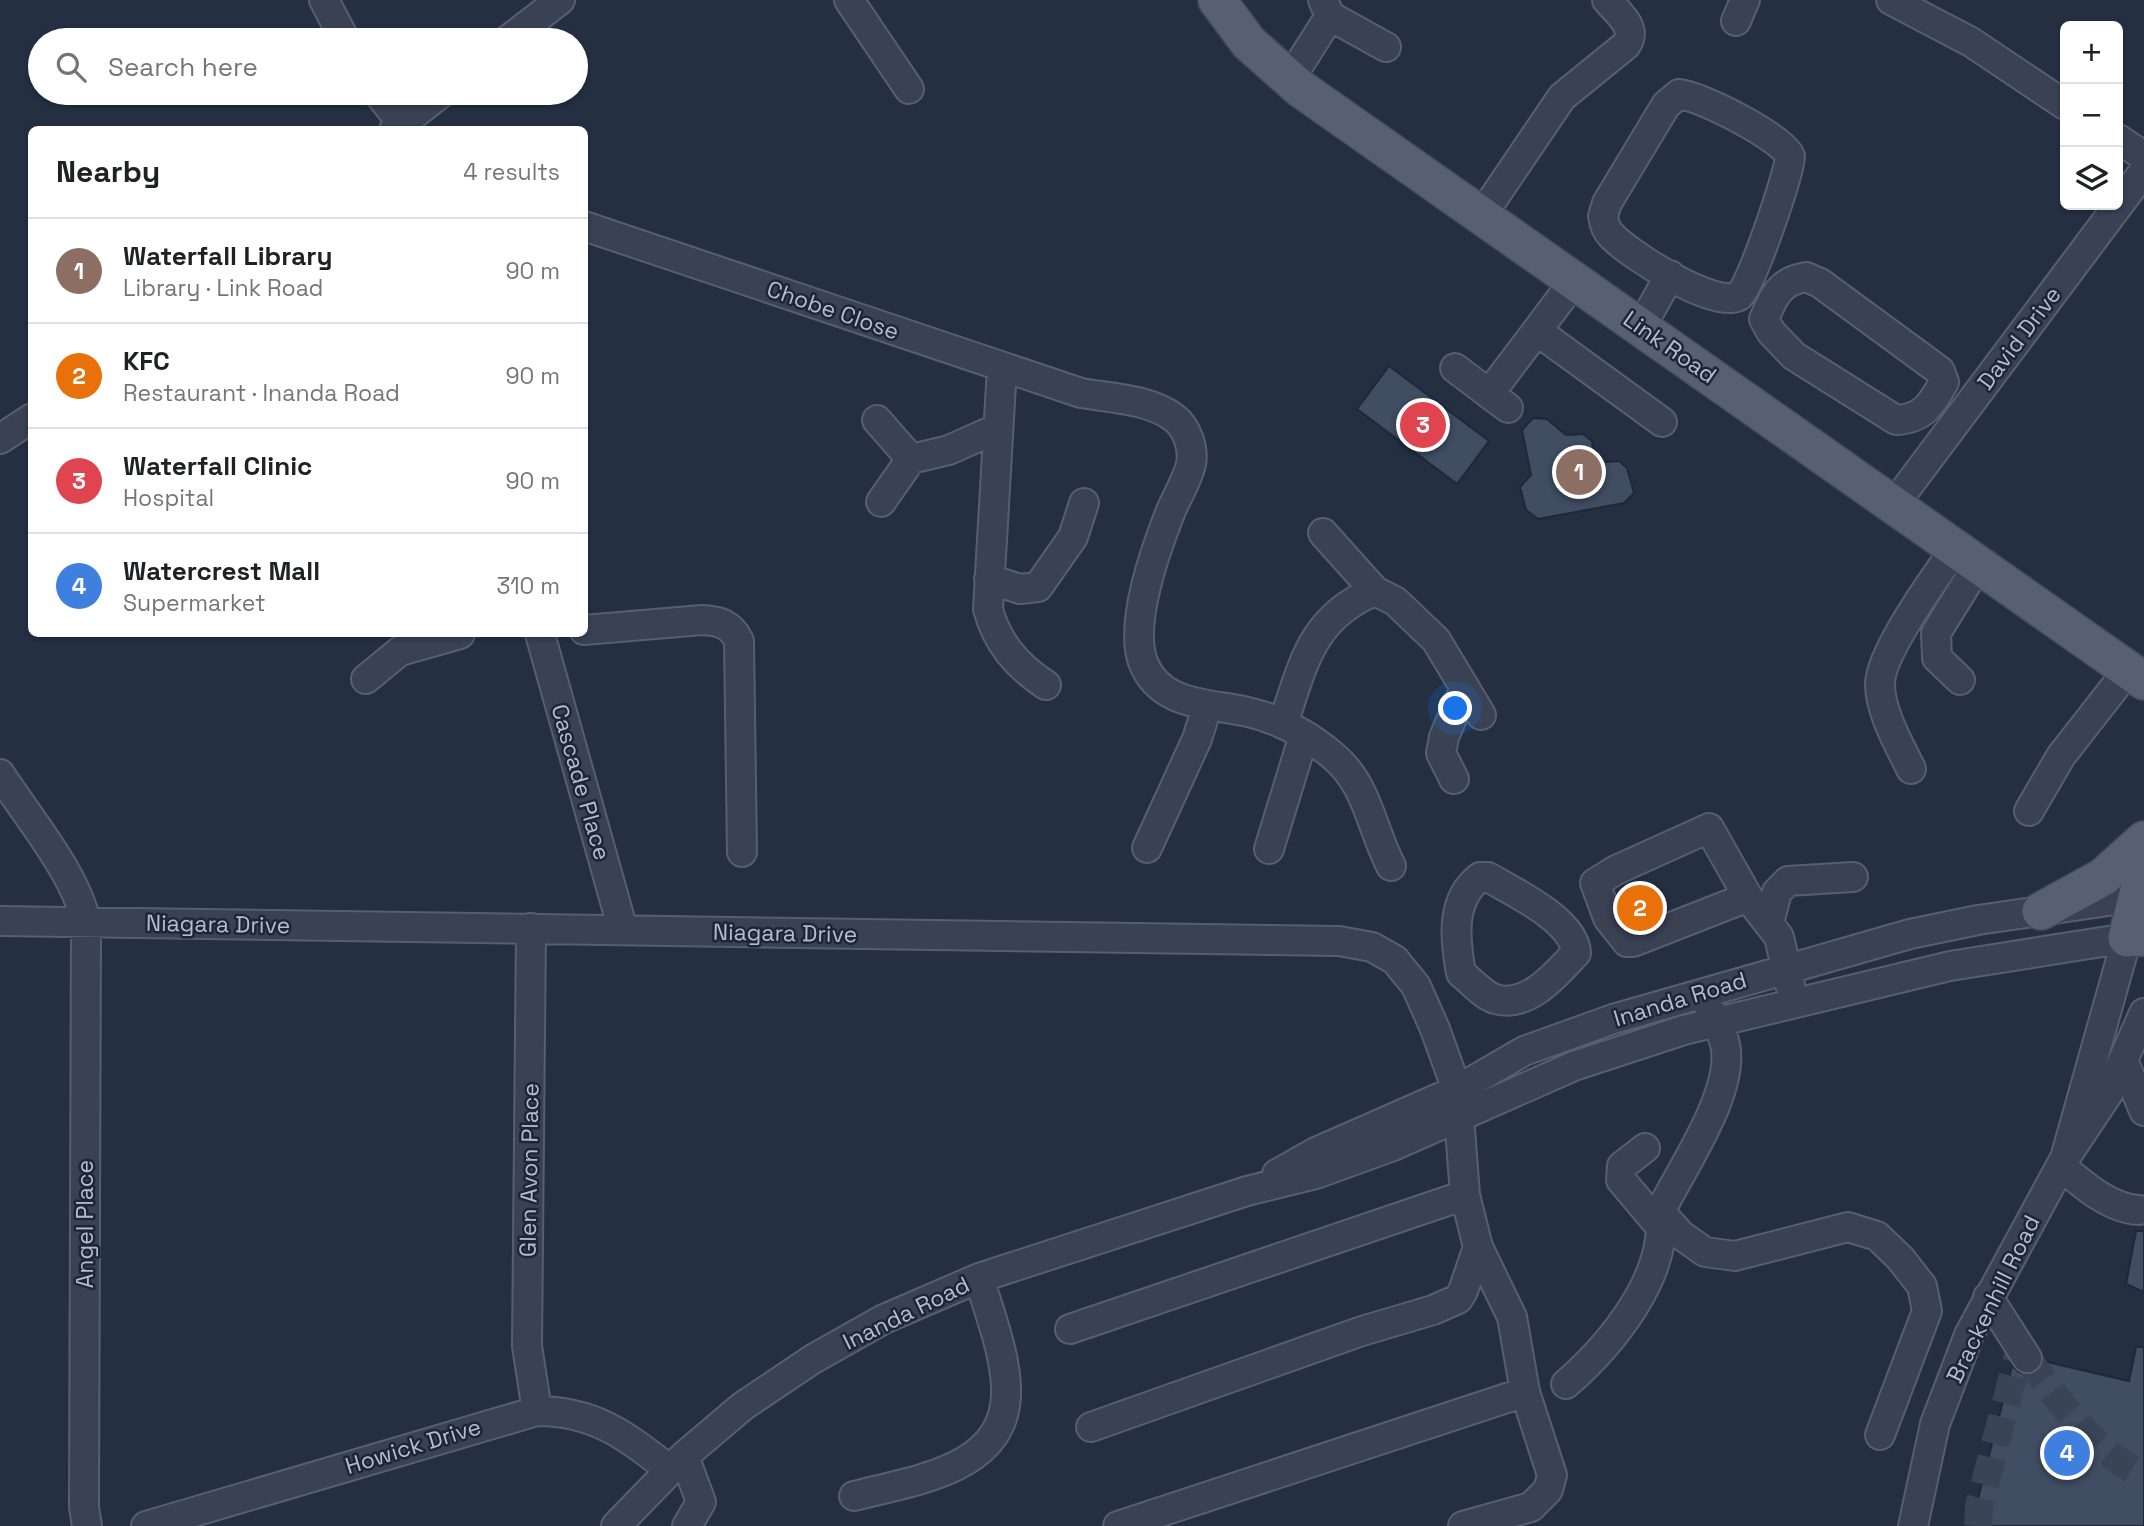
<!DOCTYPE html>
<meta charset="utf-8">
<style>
body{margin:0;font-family:"Space Grotesk",sans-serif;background:#f2f2f2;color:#202124}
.controls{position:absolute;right:21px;top:21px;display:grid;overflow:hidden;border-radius:10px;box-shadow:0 2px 5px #0004}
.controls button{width:63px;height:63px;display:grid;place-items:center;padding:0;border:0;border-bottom:2px solid #e0e0e0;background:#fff;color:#202124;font:35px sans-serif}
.you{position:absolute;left:1456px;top:709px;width:24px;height:24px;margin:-18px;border:5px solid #fff;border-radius:50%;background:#1a73e8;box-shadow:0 0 0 10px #1a73e833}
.badge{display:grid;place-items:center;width:46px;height:46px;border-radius:50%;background:#d93025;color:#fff;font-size:23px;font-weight:700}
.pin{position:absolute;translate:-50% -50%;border:4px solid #fff;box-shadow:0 2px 7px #0006}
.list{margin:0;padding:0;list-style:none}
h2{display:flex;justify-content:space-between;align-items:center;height:91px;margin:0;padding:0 28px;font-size:30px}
h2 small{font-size:23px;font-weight:400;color:#757577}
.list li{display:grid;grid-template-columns:46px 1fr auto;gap:21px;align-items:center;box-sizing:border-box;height:105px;padding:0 28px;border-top:2px solid #e0e0e0}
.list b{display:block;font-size:26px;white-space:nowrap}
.list p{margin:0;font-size:23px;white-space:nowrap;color:#757577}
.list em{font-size:23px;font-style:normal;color:#757577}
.icon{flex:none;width:38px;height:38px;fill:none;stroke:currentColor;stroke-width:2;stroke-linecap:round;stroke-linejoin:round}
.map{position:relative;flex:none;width:2144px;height:1526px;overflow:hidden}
.search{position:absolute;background:#fff;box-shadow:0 2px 5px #0004;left:28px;top:28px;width:560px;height:77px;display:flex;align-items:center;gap:18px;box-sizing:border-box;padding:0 24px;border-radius:38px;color:#757577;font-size:26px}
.panel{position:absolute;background:#fff;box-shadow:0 2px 5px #0004;left:28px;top:126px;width:560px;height:511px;border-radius:10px}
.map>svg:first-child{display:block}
.building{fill:#404d62;stroke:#1f2839;stroke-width:2}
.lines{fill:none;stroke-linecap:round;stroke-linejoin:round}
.minor-tunnel{stroke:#3a4457;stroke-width:28;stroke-dasharray:28 14;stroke-linecap:butt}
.minor-casing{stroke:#565f6f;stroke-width:32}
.major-casing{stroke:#424a5b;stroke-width:40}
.minor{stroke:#394152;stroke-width:28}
.major{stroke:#576072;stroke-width:37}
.labels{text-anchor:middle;stroke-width:5;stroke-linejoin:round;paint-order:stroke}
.street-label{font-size:23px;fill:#b5bdcc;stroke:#1d2637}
</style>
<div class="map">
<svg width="2144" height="1526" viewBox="0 0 2144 1526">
<rect width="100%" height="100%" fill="#242f42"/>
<path class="building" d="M1389,366L1489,441L1457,484L1357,409Z
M1533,418L1547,419L1566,435L1583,434L1592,441L1595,463L1619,461L1627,468L1634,493L1624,503L1538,519L1526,510L1520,487L1531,475L1522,430Z
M2136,1231H2144V1292L2126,1284Z
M2136,1347H2144V1526H1971L2012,1366L2019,1372L2028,1374L2036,1372L2043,1361L2129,1381Z"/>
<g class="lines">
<path class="minor-tunnel" d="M2027,1358C2061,1403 2092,1451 2144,1476
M1978,1526L1979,1506L2018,1356"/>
<g class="minor-casing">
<path id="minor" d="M324,0L345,40
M849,0L909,89
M1323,0L1330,16L1386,47
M1891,0L1971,42L2065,105
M1736,21L1745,0
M508,40L560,0
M1290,79L1330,16
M378,93L402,123
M1679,94C1701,96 1781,137 1790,156C1790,172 1750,289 1739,296C1716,310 1628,254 1611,235C1606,230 1604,223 1603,216L1607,203L1666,105Z
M394,130L441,93
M2118,139L2144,156
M1482,215L1562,97L1626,45C1638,28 1619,14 1607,0
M584,226L1081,393C1111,398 1148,399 1173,417C1187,427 1194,448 1191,464C1187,481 1176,498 1170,513C1155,551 1129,624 1143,662C1160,707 1210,703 1248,712C1278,719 1308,735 1332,755C1368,784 1371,828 1391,866
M1806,277L1820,283L1940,371L1944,382C1932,404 1923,419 1896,420L1794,356L1771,332L1764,319C1773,297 1780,281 1806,277Z
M1641,327L1670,275
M1537,331L1662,422
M1002,367L988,609C997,643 1017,666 1046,685
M1455,368L1508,408
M1489,394L1575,280
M877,420L911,459L881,502
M0,439L32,418
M911,459L949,450L998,428
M1893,506L2144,171
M1323,533L1375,591L1395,601L1436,640L1481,715
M989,579L1020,589L1038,587L1073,537L1084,503
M584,630L702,620C720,621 731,624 739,641L742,852
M540,634L623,930
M366,679L400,651L460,634
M1960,680L1937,658L1936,633L1978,565
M1283,724C1303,665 1311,617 1375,591
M1911,769C1899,744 1880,712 1880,684C1880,653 1936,576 1955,549
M0,774C27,816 77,875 86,923L84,1507L87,1526
M1454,779L1441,753L1444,737L1465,688
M2029,811L2061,756L2129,669
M1147,848L1197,739L1207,707
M1269,849L1304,735
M1480,877H1488C1514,892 1575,921 1576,953C1557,973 1528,1009 1495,999C1483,995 1471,981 1461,973C1455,940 1450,900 1480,877Z
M1748,897L1633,942H1627L1608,918L1595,883L1616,870L1709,828L1748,897L1779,937L1790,985
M0,921L1339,941L1372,947L1395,960L1416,986L1435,1029L1457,1090L1465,1195L1478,1247L1512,1317L1525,1392L1552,1475L1548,1490L1531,1507L1463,1526
M1769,923L1777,892L1788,881L1853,877
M531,928L527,1346L537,1411
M2124,1062L2144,1111
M1645,1148L1622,1166L1621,1180L1663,1230
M2061,1166C2082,1184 2110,1209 2139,1210
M1277,1174L1316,1152L1457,1090L1524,1051L1613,1019L1910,934L1978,920L2136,897
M1660,1212L1681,1235L1705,1252L1735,1256L1848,1227L1877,1236L1900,1258L1922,1286L1927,1311L1880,1435
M1988,1297L2027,1358
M1070,1329L1465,1195
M1566,1384C1611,1345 1669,1275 1660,1212C1681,1169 1736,1091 1725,1044C1722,1031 1713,1017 1708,1004
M1091,1427L1362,1331L1433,1310L1458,1299L1463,1291L1478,1247
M684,1456L701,1502L687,1526
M854,1496C915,1480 1009,1470 1006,1388C1005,1352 989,1312 979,1278
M146,1526L537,1411C595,1411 626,1436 670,1470
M616,1526L684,1456L743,1406L813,1359L884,1319L979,1278L1247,1191L1316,1174L1393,1146L1574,1066L1684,1030L1950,966L2127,938L2065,1158
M1118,1526L1525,1392
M1913,1526L1935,1424L1969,1335L2065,1158L2109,1092L2144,1013"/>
</g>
<g class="major-casing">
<path id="major" d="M1217,0L1249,43L1301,89L2144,681
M2144,870L2127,938L2144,937
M2041,911L2103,877L2144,840"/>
</g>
<use href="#minor" class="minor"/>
<use href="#major" class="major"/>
</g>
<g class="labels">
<g class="street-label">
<text transform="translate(833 310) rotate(19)" y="8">Chobe Close</text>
<text transform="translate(2019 338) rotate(-53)" y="8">David Drive</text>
<text transform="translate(1670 347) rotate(35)" y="8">Link Road</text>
<text transform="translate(581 782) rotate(74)" y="8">Cascade Place</text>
<text transform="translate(218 924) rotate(1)" y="8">Niagara Drive</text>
<text transform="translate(785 933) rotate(1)" y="8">Niagara Drive</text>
<text transform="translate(1680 999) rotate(-17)" y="8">Inanda Road</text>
<text transform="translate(529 1170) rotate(-89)" y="8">Glen Avon Place</text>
<text transform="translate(85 1224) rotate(-90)" y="8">Angel Place</text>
<text transform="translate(1993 1299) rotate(-64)" y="8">Brackenhill Road</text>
<text transform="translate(906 1313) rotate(-26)" y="8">Inanda Road</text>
<text transform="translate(413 1446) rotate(-17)" y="8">Howick Drive</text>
</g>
</g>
</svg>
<div class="controls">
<button>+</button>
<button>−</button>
<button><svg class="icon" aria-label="layers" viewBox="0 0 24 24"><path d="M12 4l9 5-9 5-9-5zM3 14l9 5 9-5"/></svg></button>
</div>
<div class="you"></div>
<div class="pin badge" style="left:1579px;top:472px;background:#8d6e63">1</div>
<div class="pin badge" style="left:1640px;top:908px;background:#e8710a">2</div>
<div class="pin badge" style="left:1423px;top:425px;background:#e0444e">3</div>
<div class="pin badge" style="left:2067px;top:1453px;background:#3f7fe0">4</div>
<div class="search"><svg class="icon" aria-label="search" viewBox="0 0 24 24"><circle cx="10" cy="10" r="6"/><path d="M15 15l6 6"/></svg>Search here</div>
<section class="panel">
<h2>Nearby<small>4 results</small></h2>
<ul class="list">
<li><span class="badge" style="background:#8d6e63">1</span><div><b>Waterfall Library</b><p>Library · Link Road</p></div><em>90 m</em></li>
<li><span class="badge" style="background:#e8710a">2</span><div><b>KFC</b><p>Restaurant · Inanda Road</p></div><em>90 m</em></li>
<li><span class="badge" style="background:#e0444e">3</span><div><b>Waterfall Clinic</b><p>Hospital</p></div><em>90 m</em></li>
<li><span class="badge" style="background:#3f7fe0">4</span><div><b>Watercrest Mall</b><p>Supermarket</p></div><em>310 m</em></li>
</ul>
</section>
</div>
